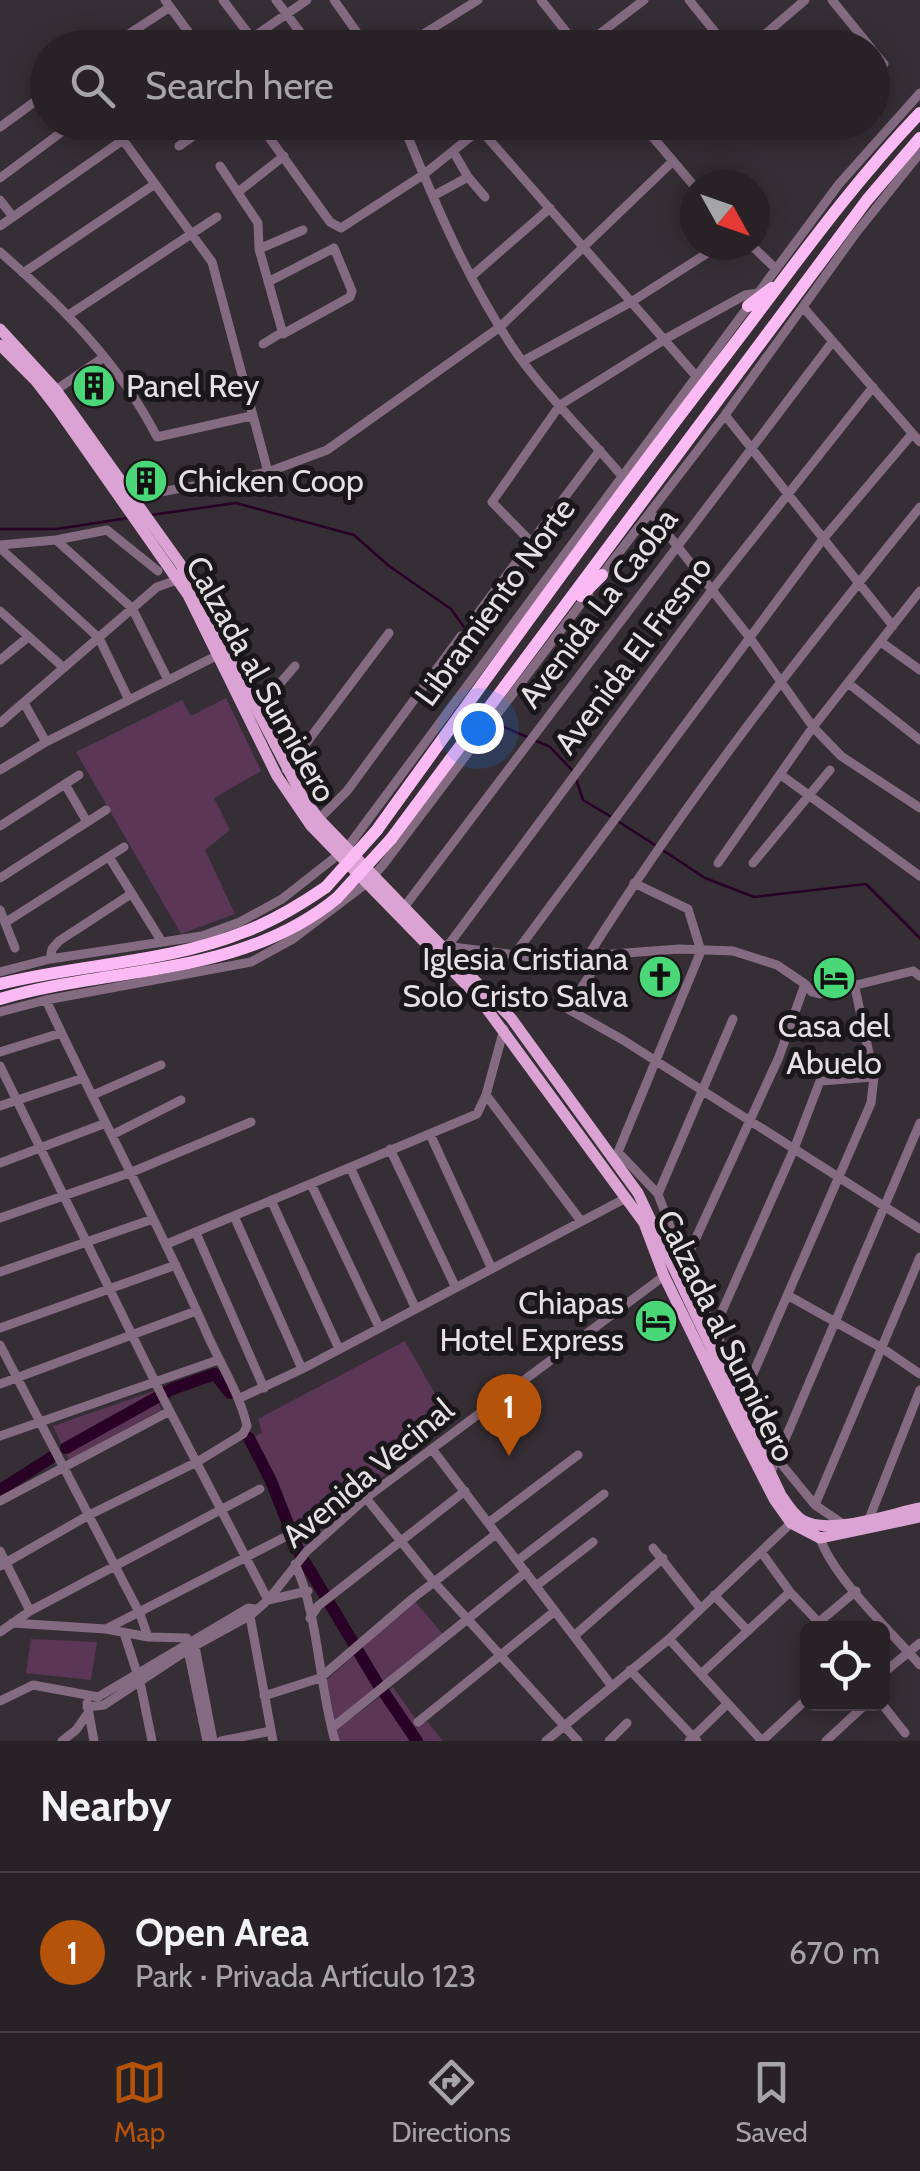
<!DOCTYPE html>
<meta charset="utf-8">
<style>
body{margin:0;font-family:Cabin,sans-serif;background:#342f33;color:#f1f3f6}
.controls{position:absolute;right:30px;bottom:30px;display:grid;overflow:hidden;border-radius:15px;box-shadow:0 5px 25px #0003}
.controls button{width:90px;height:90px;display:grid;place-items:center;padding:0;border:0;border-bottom:2px solid #443f44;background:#282227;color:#f1f3f6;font:50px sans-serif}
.compass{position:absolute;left:680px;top:170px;width:90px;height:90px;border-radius:50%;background:#282227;box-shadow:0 5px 25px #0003;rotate:130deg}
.you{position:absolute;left:478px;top:728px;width:35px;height:35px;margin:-25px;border:8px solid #fff;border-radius:50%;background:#1a73e8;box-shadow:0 0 0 15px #1a73e833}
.badge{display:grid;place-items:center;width:65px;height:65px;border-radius:50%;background:#b45309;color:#fff;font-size:32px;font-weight:700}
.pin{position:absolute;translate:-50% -82px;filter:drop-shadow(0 2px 5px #0008)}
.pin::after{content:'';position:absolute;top:52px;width:35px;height:30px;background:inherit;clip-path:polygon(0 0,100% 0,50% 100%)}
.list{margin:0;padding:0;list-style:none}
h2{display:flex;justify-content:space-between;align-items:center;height:130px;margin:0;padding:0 40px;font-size:42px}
h2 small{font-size:32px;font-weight:400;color:#a5a4a7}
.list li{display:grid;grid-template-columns:65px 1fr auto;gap:30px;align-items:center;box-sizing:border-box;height:160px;padding:0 40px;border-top:2px solid #443f44}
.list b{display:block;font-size:38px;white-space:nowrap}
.list p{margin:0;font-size:32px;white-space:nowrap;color:#a5a4a7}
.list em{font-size:32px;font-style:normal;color:#a5a4a7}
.icon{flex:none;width:55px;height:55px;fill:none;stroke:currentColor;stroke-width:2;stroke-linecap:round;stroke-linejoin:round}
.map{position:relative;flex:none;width:920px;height:1741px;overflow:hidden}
.search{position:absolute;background:#282227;box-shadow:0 5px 25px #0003;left:30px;right:30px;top:30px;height:110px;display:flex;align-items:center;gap:25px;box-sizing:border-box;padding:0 35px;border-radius:55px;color:#a5a4a7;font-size:38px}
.sheet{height:290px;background:#282227}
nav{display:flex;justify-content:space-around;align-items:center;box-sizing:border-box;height:140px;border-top:2px solid #443f44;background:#282227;font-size:28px;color:#a5a4a7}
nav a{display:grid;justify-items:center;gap:5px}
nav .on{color:#b45309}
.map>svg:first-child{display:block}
.green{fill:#5b3657}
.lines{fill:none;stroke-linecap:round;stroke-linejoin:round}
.stream{stroke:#290126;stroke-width:2.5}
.river{stroke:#290126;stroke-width:12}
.minor{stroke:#856b82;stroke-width:9}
.major{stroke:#daa3d3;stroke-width:11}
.highway{stroke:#fcbaf4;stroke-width:12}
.highway-bridge{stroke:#fcbaf4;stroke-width:12}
.labels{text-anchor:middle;stroke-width:10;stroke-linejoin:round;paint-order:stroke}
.poi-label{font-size:32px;fill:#e4e0e3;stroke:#1a171a;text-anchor:start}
.street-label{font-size:32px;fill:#e4e0e3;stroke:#1a171a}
</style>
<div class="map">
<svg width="920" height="1741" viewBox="0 0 920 1741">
<rect width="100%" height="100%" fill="#352e34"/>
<path class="green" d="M226,698L261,771L214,798L230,830L205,850L235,914L181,934L76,752L182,700L191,716Z
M405,1341L447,1415L420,1433L422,1446L373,1484L303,1548L251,1438L262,1433L258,1419Z
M154,1391L161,1410L69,1460L53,1426Z
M414,1600L446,1638L335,1724L327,1680Z
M31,1639L97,1642L91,1680L26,1673Z
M393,1687L420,1725L427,1721L443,1741H337L333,1732Z"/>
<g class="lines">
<path class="stream" d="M151,515L236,503L354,535L389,566L451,609L479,648
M0,529H57L128,518
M502,726L550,747L573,771
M576,779L583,800L613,818
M619,822L655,845
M661,849L705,878L754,897L866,884L920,938"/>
<path class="river" d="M249,1438L271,1481L300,1554L379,1686
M66,1448L172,1389L215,1374L230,1393
M0,1490L52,1457
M383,1691L417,1741"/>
<path class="minor" d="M165,0L200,48
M223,0L259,48
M276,0L312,48
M334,0L368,48
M541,0L579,48
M689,0L728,48
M832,0L871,48
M109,47L170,7
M237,48L307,0
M401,48L478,0
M581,48L644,0
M749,48L805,0
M872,50L884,64L872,74
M258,122L330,222L341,228
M402,122C434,202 470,287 520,358C550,399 588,436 621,475
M640,122L695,187
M0,127L48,92
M480,129L696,376
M123,140L212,262L268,472
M179,146L213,122
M453,151L468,177
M220,166L258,223L259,249L283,334L350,297L352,291L334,248
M0,178L75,122
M238,192L284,156
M433,196L468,177L485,197
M0,200L13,217
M0,226L123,140L138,122
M341,228L423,175L489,122
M751,245L776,269
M259,249L303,230
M0,252C62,306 119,363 157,437L251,416
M23,273L155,184
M473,275L550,208
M268,282L334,248
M803,307L920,442
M70,314L217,217
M263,344L281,333
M523,361L631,302L720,245
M56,390L104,357
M725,415L893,626
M134,497L268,472L327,450L500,327L672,162
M651,513L750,638L813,727L841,756L920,808
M56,540L132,608L168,680
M531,542L492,502L560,405L667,338L745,295L758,293
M0,545L56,540L107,530L158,571
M0,548L99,638L129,700
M601,576L725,415L856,233L920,153
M0,611L64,668
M473,620L600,450
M881,642L920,670
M0,660L28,637
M848,683L920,740
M24,703L46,742
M256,711L295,666
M0,723L157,587L177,580
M0,770L46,742L218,655
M286,770L389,633
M781,775L920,876
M65,784L87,822
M319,819L347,791L461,636
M0,826L79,775
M109,857L162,942
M718,863L813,727L920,591
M753,863L830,770
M0,878L106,810
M405,906L833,341
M0,910L15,948
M6,922L124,847
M445,946L546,959L679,949L733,951L777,965L805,984L812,992L820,994L913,971L920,976
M441,948L450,943L712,590L873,387
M604,953L568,1009L623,1040L920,1229
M514,955L823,539L912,434
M588,956C687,798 803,651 920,507
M50,959L52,949L59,941L131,894
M0,972L50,959L202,936L240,922L282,899L347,848L839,184L920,93
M0,1012L46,1000L251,962L293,939L367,883L383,865L589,593
M0,1052L61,1033
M0,1066L163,1398L268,1600L308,1591
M93,1095L161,1065
M486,1095L581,1221
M0,1106L83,1078
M430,1134L491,1267
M112,1135L181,1100
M390,1149L455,1286
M618,1152L658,1194L684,1264L745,1394
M612,1157L618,1152L701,951L688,909L634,883
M0,1163L106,1123
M350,1167L415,1307
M311,1184L379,1327
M658,1194L733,1019
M271,1200L339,1349
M234,1216L302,1369
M0,1218L132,1172L251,1122
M196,1233L264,1388
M167,1244L477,1114L486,1095L504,1029
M677,1271L684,1264L779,1057L805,984
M0,1272L153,1219
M789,1296L882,1348L920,1374
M715,1327L794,1149L820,1081L874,1077
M0,1328L176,1265
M0,1345L140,1614L148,1637
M0,1384L196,1311
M240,1398L302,1369L626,1198
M739,1406L871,1103L874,1077L854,983
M0,1436L218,1360
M759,1447L778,1460L815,1505L843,1524
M432,1449L611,1685
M771,1472L920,1123
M366,1498L433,1581L578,1741
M0,1501L170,1411
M815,1505L920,1257
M869,1519L920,1390
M488,1523L578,1455
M820,1538C833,1577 892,1633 920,1665
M653,1548L700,1608
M0,1551L30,1611L0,1632
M762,1553L790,1592L824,1628
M517,1561L604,1494
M295,1564C318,1612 319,1686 335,1741
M0,1566L89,1515L197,1462L243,1434L247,1426C239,1391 218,1361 204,1327C155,1216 97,1110 46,1000
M536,1586L593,1542
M714,1595L748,1631
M30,1611L260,1489
M249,1611L273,1741
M310,1618L318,1606L465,1491
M819,1622L856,1591
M12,1623L106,1629L148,1637L187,1638
M106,1629L283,1538
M124,1633L140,1682L152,1741
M574,1636L663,1558
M669,1639L762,1741
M194,1641L213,1741
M187,1645L207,1741
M630,1670L697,1741
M702,1673L790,1592
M882,1674L920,1643
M264,1696L320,1678L412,1599L496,1534
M0,1701L33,1685L98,1697L248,1608L255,1609
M87,1703L94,1741
M882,1704L905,1733
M87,1707L104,1705L189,1649L251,1615L268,1600L307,1551L366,1498L664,1276
M418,1722L555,1611
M332,1728L526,1572
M62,1741L76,1730L88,1713
M221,1741L271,1731
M546,1741L669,1639L791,1523
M609,1741L627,1723
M689,1741L726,1705
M762,1741L808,1698
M826,1741L866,1704"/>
<path class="major" d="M0,329L56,390L181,565L302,796L319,819L511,1018L638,1193L781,1495C787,1504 793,1514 802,1520C828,1536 890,1514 920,1508
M0,345L35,380L59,411L188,595L277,776L311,826L478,997L644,1223L664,1276L737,1426L774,1499L791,1523L820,1538L920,1517"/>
<path class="highway" d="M748,306L772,288
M581,596L602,575
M377,830C493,669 608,508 729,351C791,270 849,187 920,113
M391,839L867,200L920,138
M0,984C80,964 167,963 244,932C273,921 300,905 326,887
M0,999C112,966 241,977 337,898"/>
<path class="highway-bridge" d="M326,887L377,830
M337,898L391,839"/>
</g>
<defs>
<g id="building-disc" transform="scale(2.25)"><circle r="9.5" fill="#49d778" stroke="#1a171a"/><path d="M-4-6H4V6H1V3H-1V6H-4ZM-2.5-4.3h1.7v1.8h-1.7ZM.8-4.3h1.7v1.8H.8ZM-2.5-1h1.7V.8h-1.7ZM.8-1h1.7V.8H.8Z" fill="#111"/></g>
<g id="church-disc" transform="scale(2.25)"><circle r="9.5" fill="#49d778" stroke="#1a171a"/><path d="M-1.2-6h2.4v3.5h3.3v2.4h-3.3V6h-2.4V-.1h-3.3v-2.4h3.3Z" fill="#111"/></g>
<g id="hotel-disc" transform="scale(2.25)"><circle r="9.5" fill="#49d778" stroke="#1a171a"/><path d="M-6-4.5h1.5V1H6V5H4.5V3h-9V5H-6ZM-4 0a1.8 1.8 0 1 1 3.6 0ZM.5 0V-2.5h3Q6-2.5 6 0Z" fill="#111"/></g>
</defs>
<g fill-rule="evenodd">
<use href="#building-disc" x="94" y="386"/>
<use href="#building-disc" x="146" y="481"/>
<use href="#church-disc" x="660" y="977"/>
<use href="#hotel-disc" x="834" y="978"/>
<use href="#hotel-disc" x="656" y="1321"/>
</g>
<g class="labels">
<g class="poi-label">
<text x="126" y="397">Panel Rey</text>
<text x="178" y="492">Chicken Coop</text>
<text x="628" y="970" text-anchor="end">Iglesia Cristiana<tspan x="628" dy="37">Solo Cristo Salva</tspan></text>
<text x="834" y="1037" text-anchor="middle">Casa del<tspan x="834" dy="37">Abuelo</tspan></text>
<text x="624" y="1314" text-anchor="end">Chiapas<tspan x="624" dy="37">Hotel Express</tspan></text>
</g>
<g class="street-label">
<text transform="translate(495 602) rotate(-54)" y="11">Libramiento Norte</text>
<text transform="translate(598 608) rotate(-53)" y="11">Avenida La Caoba</text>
<text transform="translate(633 655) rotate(-53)" y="11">Avenida El Fresno</text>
<text transform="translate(261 679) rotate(61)" y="11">Calzada al Sumidero</text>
<text transform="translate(726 1336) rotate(64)" y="11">Calzada al Sumidero</text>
<text transform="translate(368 1473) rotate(-40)" y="11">Avenida Vecinal</text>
</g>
</g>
</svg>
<div class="controls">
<button><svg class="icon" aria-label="locate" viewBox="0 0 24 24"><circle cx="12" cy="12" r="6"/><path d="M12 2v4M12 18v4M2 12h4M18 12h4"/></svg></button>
</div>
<svg class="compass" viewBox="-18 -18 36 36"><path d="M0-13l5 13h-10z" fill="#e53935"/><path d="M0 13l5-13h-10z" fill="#a5a4a7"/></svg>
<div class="you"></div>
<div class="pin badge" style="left:509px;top:1456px">1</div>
<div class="search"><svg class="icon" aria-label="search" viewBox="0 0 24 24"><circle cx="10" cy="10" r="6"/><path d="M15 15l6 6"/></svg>Search here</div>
</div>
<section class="sheet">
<h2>Nearby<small></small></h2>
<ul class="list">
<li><span class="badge">1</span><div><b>Open Area</b><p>Park · Privada Artículo 123</p></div><em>670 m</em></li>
</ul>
</section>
<nav>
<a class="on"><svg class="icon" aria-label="map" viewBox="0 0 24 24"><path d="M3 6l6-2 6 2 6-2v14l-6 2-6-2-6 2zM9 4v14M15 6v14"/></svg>Map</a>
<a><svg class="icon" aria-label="directions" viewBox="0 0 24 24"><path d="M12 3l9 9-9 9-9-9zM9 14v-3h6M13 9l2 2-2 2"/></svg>Directions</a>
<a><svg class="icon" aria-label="saved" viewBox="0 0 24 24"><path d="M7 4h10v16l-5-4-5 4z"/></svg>Saved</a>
</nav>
